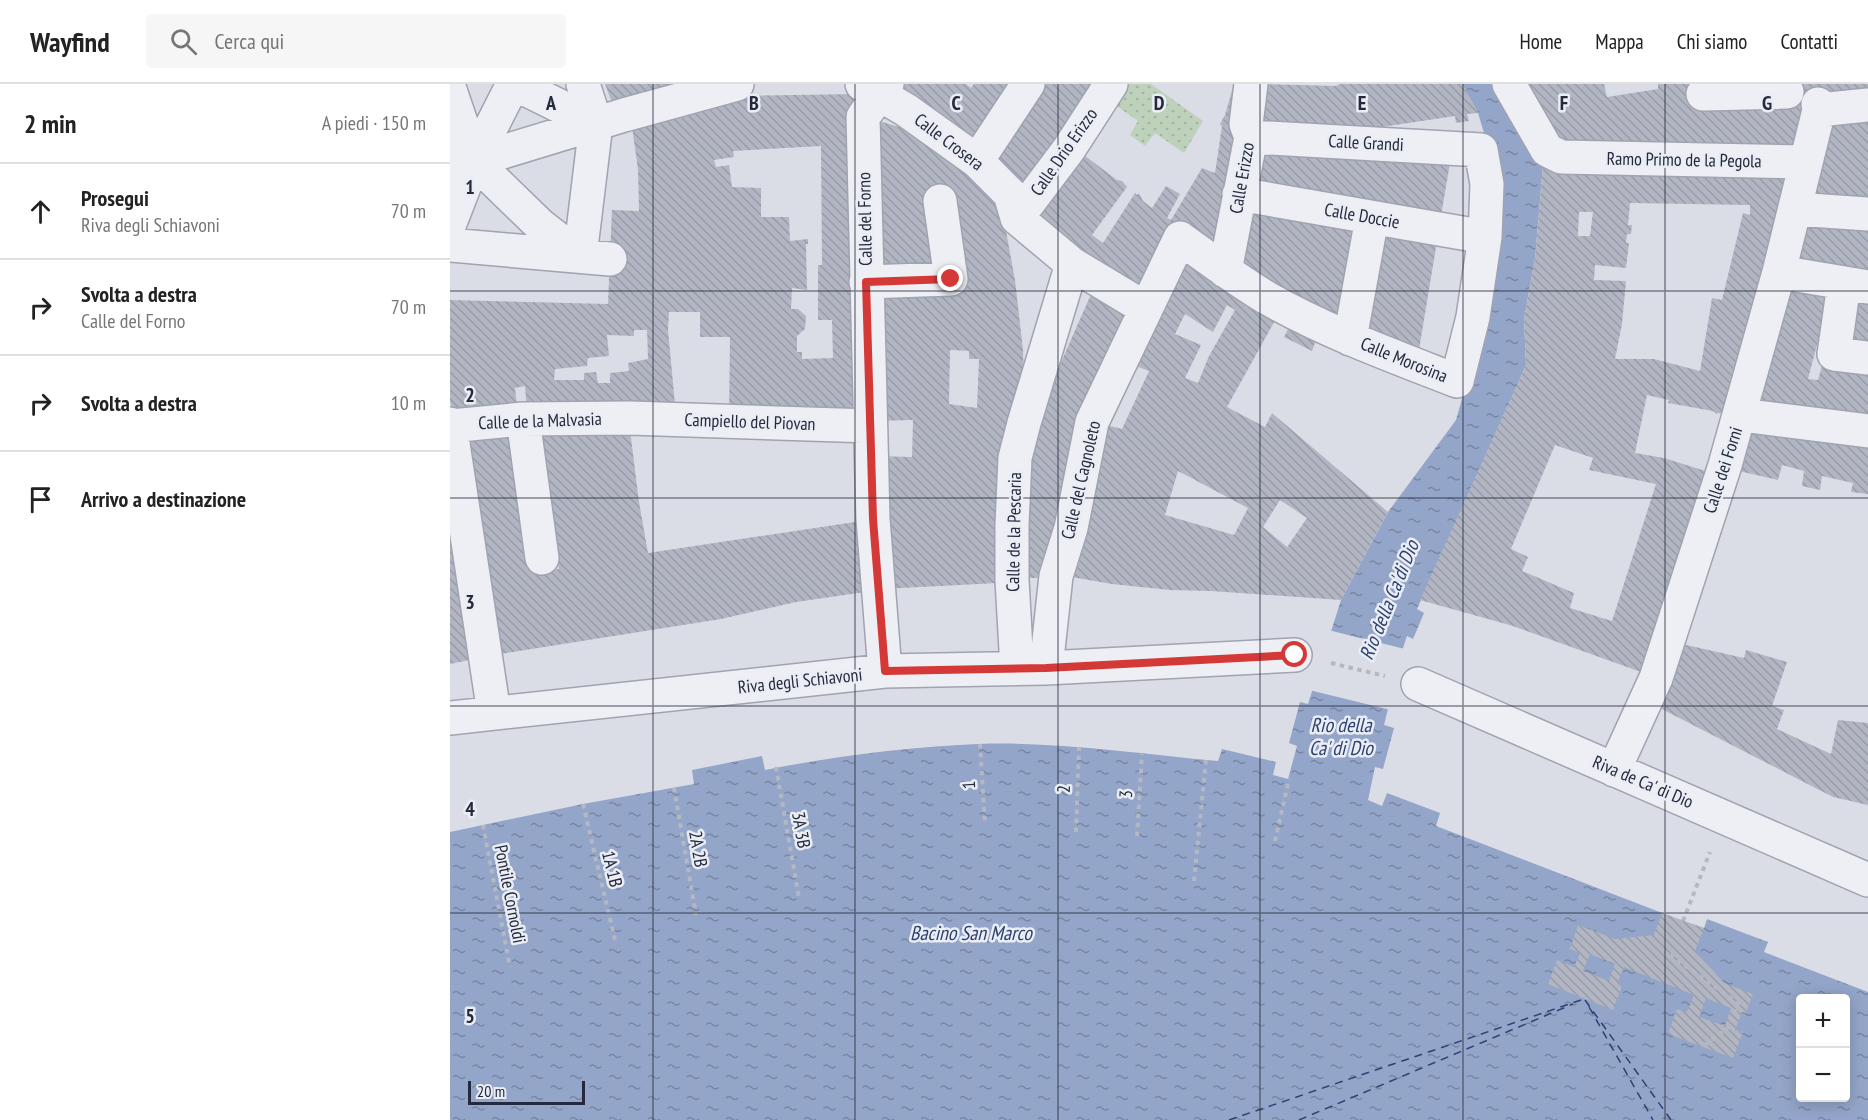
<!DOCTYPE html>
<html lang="it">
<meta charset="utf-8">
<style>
body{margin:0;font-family:"PT Sans Narrow",sans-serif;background:#f6f6f6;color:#222}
.controls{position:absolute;right:18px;bottom:18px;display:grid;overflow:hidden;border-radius:6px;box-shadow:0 3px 15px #0003}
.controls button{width:54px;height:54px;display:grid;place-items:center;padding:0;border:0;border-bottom:2px solid #e0e0e0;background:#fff;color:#222;font:30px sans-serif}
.scale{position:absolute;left:18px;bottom:15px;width:117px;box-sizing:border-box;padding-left:6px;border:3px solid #24293d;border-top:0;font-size:16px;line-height:21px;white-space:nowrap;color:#24293d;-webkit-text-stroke:4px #eaedf4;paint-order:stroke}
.stop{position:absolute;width:18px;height:18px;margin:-14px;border:4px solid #d43837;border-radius:50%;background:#fff}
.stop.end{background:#d43837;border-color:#fff;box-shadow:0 2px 6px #0008}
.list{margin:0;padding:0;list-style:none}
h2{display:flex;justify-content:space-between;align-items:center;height:78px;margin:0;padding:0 24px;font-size:26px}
h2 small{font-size:20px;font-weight:400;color:#767676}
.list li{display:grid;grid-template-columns:39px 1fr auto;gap:18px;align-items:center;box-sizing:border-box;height:96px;padding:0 24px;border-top:2px solid #e0e0e0}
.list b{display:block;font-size:22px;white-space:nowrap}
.list p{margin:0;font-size:20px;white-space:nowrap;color:#767676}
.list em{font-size:20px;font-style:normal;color:#767676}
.icon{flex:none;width:33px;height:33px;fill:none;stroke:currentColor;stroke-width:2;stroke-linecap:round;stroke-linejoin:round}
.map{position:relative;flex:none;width:1418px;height:1036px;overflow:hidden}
header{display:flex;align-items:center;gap:36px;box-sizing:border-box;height:84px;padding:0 30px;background:#fff;border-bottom:2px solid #e0e0e0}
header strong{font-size:28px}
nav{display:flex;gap:33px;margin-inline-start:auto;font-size:21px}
.search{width:420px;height:54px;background:#f6f6f6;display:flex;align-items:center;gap:15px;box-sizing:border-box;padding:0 21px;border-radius:6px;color:#767676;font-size:22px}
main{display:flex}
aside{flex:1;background:#fff}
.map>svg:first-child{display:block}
.green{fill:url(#green-dots)}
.water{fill:url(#water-ripples);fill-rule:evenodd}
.pier{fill:#dbdde6}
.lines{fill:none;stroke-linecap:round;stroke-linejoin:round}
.ferry{stroke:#2d4172;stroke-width:1.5;stroke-dasharray:8 6;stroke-linecap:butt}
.building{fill:url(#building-back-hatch);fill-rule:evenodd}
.minor-casing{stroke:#a0a3b0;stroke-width:36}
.path{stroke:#b5b8c1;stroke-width:4;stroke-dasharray:4.5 4.5;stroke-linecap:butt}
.minor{stroke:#edeff4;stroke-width:33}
.route{stroke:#d43837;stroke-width:8}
.grid{fill:none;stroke:#24293d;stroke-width:1.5;stroke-opacity:0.55}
.labels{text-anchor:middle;stroke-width:5;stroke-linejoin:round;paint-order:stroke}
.street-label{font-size:18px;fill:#24293d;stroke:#eaedf4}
.water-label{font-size:20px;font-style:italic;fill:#2d4172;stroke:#eaedf4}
.grid-label{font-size:20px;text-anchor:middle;font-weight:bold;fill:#24293d;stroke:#eaedf4;stroke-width:5;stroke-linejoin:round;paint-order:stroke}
</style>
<header>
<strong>Wayfind</strong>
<div class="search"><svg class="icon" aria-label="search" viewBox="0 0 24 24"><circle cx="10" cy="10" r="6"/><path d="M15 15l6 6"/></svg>Cerca qui</div>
<nav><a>Home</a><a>Mappa</a><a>Chi siamo</a><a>Contatti</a></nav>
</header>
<main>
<aside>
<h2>2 min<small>A piedi · 150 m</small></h2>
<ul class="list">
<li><svg class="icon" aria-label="ahead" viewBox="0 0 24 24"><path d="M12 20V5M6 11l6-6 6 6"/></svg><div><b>Prosegui</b><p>Riva degli Schiavoni</p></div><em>70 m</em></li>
<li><svg class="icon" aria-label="right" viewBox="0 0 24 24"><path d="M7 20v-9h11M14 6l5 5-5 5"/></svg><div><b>Svolta a destra</b><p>Calle del Forno</p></div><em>70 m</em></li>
<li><svg class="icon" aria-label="right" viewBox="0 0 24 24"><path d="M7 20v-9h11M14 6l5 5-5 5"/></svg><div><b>Svolta a destra</b></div><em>10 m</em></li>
<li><svg class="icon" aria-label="arrive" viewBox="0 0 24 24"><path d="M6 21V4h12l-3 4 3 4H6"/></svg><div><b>Arrivo a destinazione</b></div></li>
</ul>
</aside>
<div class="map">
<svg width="1418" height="1036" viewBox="0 0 1418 1036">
<defs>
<pattern id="green-dots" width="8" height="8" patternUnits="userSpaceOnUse" patternTransform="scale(1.5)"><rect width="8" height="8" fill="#bdd1bb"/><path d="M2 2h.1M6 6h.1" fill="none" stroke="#a2b3a2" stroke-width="1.8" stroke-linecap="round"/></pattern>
<pattern id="water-ripples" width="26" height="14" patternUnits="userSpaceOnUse" patternTransform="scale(1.5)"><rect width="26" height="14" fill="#93a5c9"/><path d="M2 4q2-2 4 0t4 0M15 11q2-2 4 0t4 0" fill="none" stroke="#7886a4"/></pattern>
<pattern id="building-back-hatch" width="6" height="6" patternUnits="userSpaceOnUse" patternTransform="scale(1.5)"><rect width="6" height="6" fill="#b2b6c3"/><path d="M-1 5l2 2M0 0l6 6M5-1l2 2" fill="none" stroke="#999ca8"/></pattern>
</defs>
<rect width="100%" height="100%" fill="#dbdde6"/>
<path class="green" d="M668,0H701L753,37L734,69L705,49L695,62L680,51L688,37L658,16Z"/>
<path class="water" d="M1012,0H1054L1093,81L1085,174L1074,235L1076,281L967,525L974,529L963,555L957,552L953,564L934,641L944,644L933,685L925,683L918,716L932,722L937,709L990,729L986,742L1233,837L1254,844L1257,835L1318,858L1314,868L1418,908V1036H0V748L133,720L244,700L242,686L312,672L315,686C386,672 456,663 528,660C606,657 690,670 768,677L772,665L826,678L823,691L838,695L847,662L839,659L850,618L858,620L891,516L938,428L1006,336L1027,262L1044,100L1034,49L1028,29ZM1350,914H1396V1014H1350Z"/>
<path class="pier" d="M878,546L955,565L941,626L859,606Z"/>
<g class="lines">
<path class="ferry" d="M1135,916L1221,1036
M1139,923L1203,1036
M779,1036L1134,915
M849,1036L1123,920"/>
</g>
<path class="building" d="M155,0H248L165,27Z
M444,0H516L521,4L524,0H571L528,65Z
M584,0H650L580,106L537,74Z
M784,0H798L766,164L729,145L694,212L576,134L626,65L667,96L672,97L677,103L642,151L653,159L685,109L687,111L689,109L693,117L702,124L716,102L730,110L717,134L721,136L752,84L765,89L772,42L770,40L775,31Z
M806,0L886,2L890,0H1012L1028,29L1017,30L1019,37L1006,39L1005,32L925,44L801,41Z
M1068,0H1154L1157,13L1208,5V0H1418V15L1364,21L1353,71L1122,66L1080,26Z
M409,10L414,335L279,330L280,253H250V228H219L218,246L226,331H77L75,302L65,304L68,332L5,337L0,317V216L158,220L162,126L189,127L188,85L181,36L284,12ZM371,62L372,181H368V236H382L383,274L352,275V268H347V252L355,245L356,232L348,225H341L342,204L357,206L356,160H358V155L340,157L339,133H311V104L282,103L279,81L266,83L264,76L284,73L283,67ZM184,246H197L198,275L178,279L179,287L160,289V299H148L146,288L134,289V296H104L105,285L137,282L138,274L159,272L157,251L184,252Z
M1418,27V124L1354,119L1373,32Z
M418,34L460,46L483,60L551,120L565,196L573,266L574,302L548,499L432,505L426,372L462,373L463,336L425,337L422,205L493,183L422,188ZM500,266L519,267V275H529L527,324L499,320Z
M811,66L1000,79L991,132L803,101Z
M1093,81L1350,85L1283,331L1267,329V330L1263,327L1218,319L1219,316L1197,311L1185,369L1214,374L1265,390L1202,592L1063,542L970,516L1076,281L1074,235L1085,174ZM1180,119L1300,121V131L1293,129L1272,216L1262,214L1250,287L1204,275H1165L1172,240L1176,197L1144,196L1145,181L1176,184L1179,159H1176L1177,150H1181L1182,141H1178ZM1129,128H1143L1140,152H1128ZM1105,361L1143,374L1139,386L1206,400L1162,537L1120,524L1124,509L1072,487L1078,473L1061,465Z
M798,128L902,141L907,148L893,234L792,185Z
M1348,132L1418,135V190L1337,182Z
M930,147L987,157L968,272L912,250Z
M733,164L827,233L777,323L815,343L822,329L938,428L891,516L761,507L720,506L662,500L610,491L648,339L672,345L699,287L686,282ZM777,221L785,226L759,272L748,299L735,294L751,261L725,250L735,230L763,248ZM728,387L798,424L784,451L715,431ZM830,416L857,434L837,463L813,443Z
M1333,196L1381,207L1358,295L1368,296L1373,278L1418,283V340L1297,324Z
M642,208L685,228L602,494H574L578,353Z
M1404,215H1418V265L1402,263Z
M841,239L868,251L862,267L834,253Z
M179,338L189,418L198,469L418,436L422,507L346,518L271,535L44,571L10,345L69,340L91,488L109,485L77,339Z
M1294,338L1418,353V410L1401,408L1403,399L1372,392L1370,406L1352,402L1354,387L1332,381L1328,396L1280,385Z
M0,420L29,574L0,580Z
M1223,558L1294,574L1296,566L1337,578L1322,622L1334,626L1327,645L1381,670L1388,636L1418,639V721L1383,713L1202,620Z
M1212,829L1254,844L1245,867L1274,899L1303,910L1296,929L1292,928L1285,946L1293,948L1283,974L1218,950L1227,925L1237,928L1244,911L1174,883L1167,900L1172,902L1163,926L1098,900L1107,876L1124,883L1130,869L1120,865L1128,841L1165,855L1204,851ZM1140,870L1165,880L1159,897L1133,887ZM1256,914L1281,924L1275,942L1249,933Z"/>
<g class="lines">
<g class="minor-casing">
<path id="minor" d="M65,0L146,40
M412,0L456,26L527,77L560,110L567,134
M1059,0L1097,66L1111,73L1356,78
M0,6L24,77
M1253,10L1337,8
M1369,26L1418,21
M9,68L24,77L90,141L130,172
M527,77L578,0
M0,84L174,31L287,0
M789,110L1035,153
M1345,125L1418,130
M567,134L619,65L661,0
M567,134L622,180L695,224
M0,139L24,77L63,0
M0,161L160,175
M130,172L146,40L133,0
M775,187L801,53L796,40L801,0
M1329,188L1418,203
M416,198L501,195L490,117
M1394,200L1384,270L1418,274
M900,255L922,134
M1291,331L1418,347
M73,335L92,474
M0,340L44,629
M0,342L73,335L180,334L420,342
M567,584L562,496V441L565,374L574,339L622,180
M596,584L606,492L621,444L642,338L730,154C759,175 787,196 817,214C877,248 943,272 1007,297L1023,233L1035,153L1037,100L1031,66L801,53
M435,587L423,435L413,33L437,0
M968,600L1418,796
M0,634L435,587L596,584L845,571
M1164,686L1206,594L1275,381L1329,188L1369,26L1368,20"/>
</g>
<path class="path" d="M881,579L935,592
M530,660L535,741
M326,683L349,814
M224,704L246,831
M133,720L165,856
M33,741L60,883
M626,748L629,663
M687,752L692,670
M825,757L839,695
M744,797L756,675
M1233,837L1260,768
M1220,871L1288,919L1279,943L1252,963"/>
<use href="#minor" class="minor"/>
</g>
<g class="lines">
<path class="route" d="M501,195L416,198L423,435L435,587L596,584L845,571"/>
</g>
<path class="grid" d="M203,0V1036M405,0V1036M608,0V1036M810,0V1036M1013,0V1036M1215,0V1036M0,207H1418M0,414H1418M0,622H1418M0,829H1418"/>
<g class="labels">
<g class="street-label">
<text transform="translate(499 58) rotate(37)" y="6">Calle Crosera</text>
<text transform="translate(916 59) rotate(3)" y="6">Calle Grandi</text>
<text transform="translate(614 68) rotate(-55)" y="6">Calle Drio Erizzo</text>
<text transform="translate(1234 76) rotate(1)" y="6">Ramo Primo de la Pegola</text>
<text transform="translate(792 94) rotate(-80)" y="6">Calle Erizzo</text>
<text transform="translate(912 132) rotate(10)" y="6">Calle Doccie</text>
<text transform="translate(415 135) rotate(-91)" y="6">Calle del Forno</text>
<text transform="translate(954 276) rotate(22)" y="6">Calle Morosina</text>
<text transform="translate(90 337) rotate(-2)" y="6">Calle de la Malvasia</text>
<text transform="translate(300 338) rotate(2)" y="6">Campiello del Piovan</text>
<text transform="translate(1273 386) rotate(-72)" y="6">Calle dei Forni</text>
<text transform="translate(631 396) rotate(-77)" y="6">Calle del Cagnoleto</text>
<text transform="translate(564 448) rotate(-89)" y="6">Calle de la Pescaria</text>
<text transform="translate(350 597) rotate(-6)" y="6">Riva degli Schiavoni</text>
<text transform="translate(1193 698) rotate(23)" y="6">Riva de Ca' di Dio</text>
<text transform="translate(519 701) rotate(-93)" y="6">1</text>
<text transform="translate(614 705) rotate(-88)" y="6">2</text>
<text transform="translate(676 710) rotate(-86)" y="6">3</text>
<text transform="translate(351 746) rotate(80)" y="6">3A 3B</text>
<text transform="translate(248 765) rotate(80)" y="6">2A 2B</text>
<text transform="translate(162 785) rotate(76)" y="6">1A 1B</text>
<text transform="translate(60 810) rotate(79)" y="6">Pontile Cornoldi</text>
</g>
<g class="water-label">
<text transform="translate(939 516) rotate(-68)" y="7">Rio della Ca'di Dio</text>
<text x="891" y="648">Rio della<tspan x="891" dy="23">Ca' di Dio</tspan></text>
<text x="521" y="856">Bacino San Marco</text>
</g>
</g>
<g class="grid-label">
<text x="101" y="26">A</text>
<text x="304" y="26">B</text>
<text x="506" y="26">C</text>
<text x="709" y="26">D</text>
<text x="912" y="26">E</text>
<text x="1114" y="26">F</text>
<text x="1317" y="26">G</text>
<text x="20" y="110">1</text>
<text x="20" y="318">2</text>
<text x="20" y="525">3</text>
<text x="20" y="732">4</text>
<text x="20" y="939">5</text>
</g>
</svg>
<div class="controls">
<button>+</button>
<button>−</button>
</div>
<div class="scale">20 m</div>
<div class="stop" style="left:845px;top:571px"></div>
<div class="stop end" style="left:501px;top:195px"></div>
</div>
</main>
